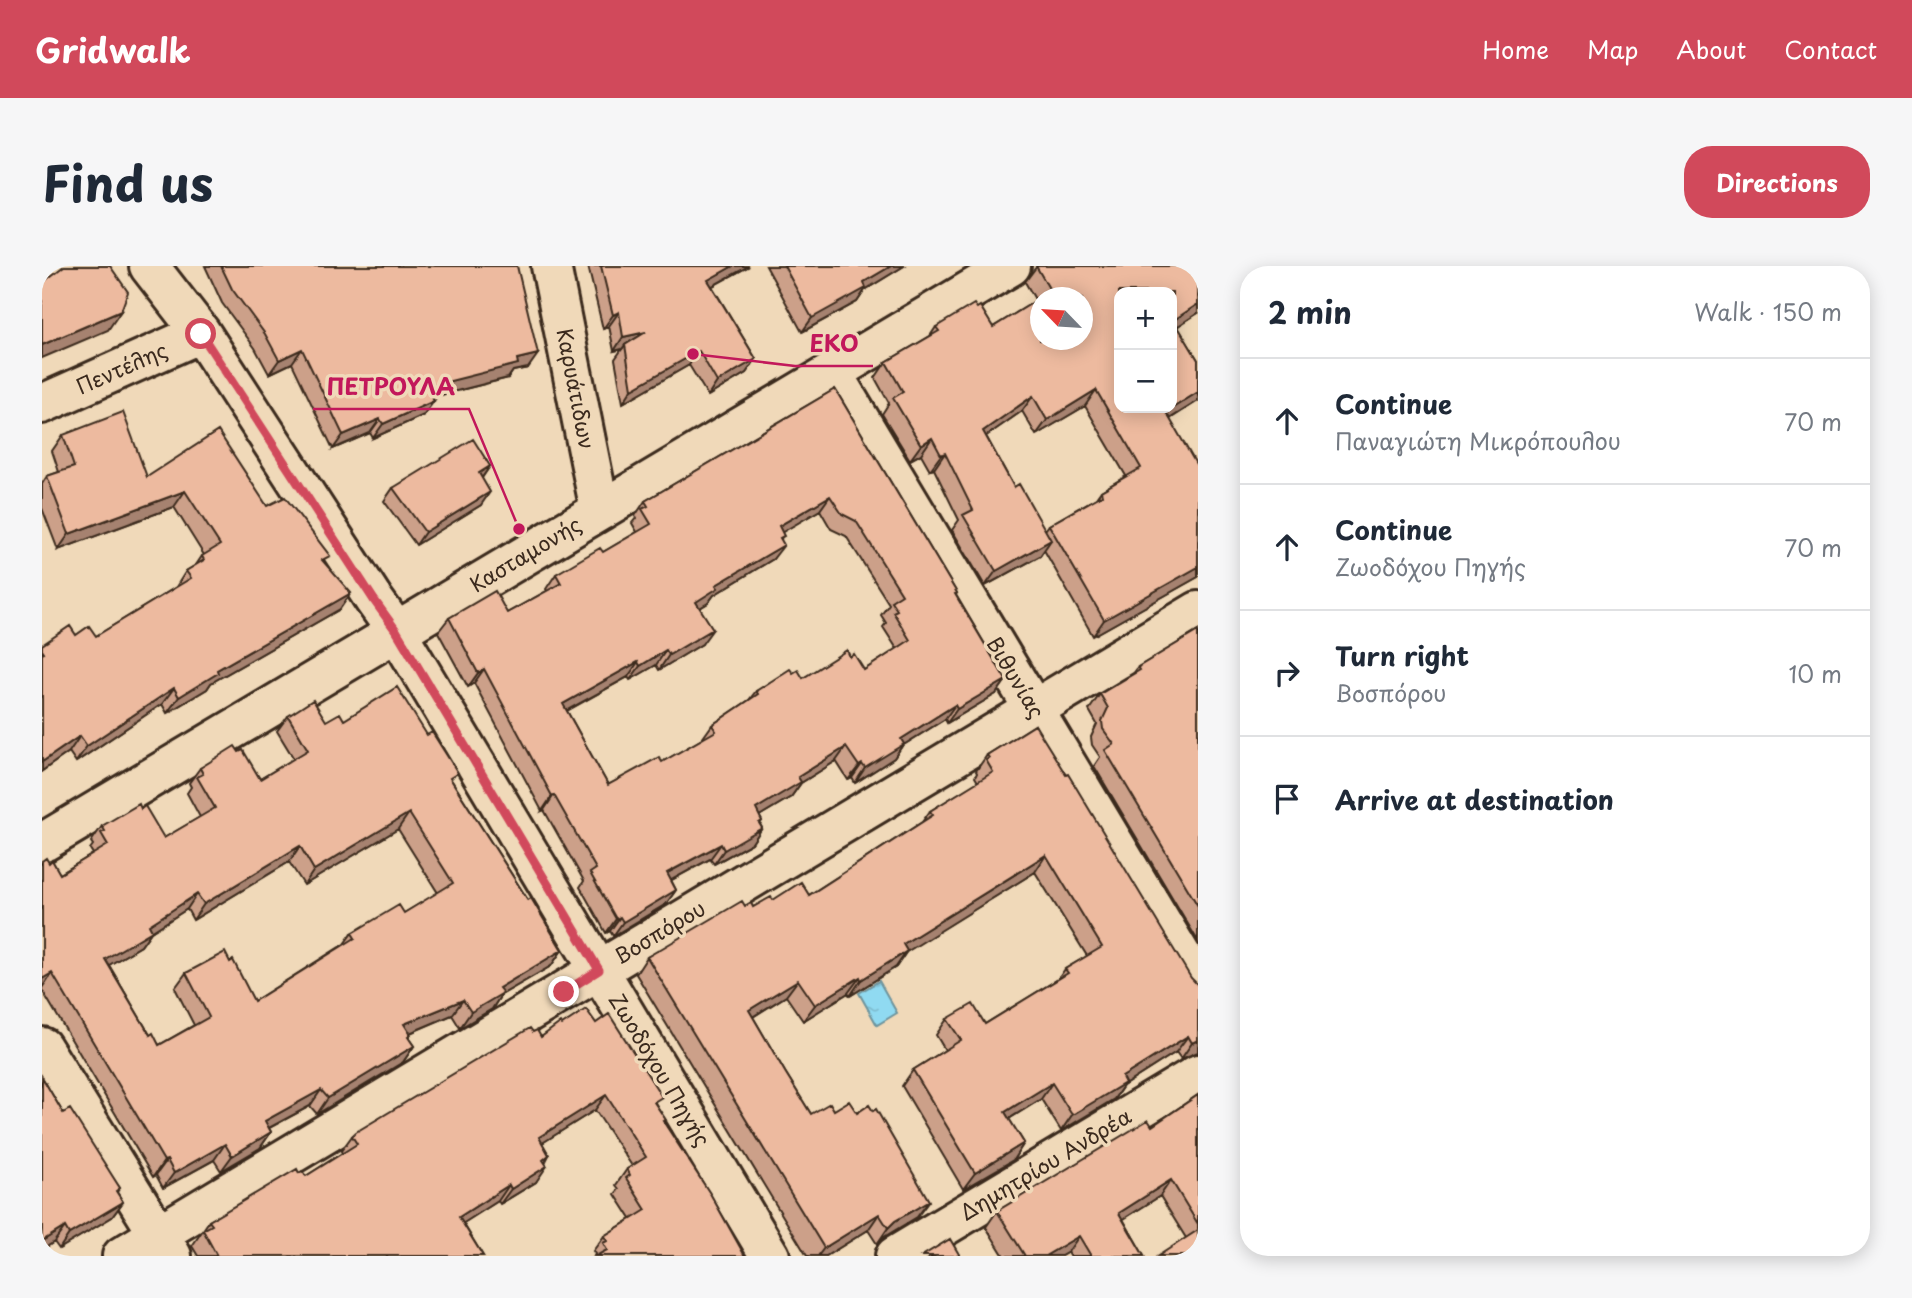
<!DOCTYPE html>
<meta charset="utf-8">
<style>
body{margin:0;font-family:"Playpen Sans",sans-serif;background:#f6f6f7;color:#1f2937}
.controls{position:absolute;right:21px;top:21px;display:grid;overflow:hidden;border-radius:14px;box-shadow:0 4px 18px #0003}
.controls button{width:63px;height:63px;display:grid;place-items:center;padding:0;border:0;border-bottom:2px solid #e0e1e3;background:#fff;color:#1f2937;font:35px sans-serif}
.compass{position:absolute;left:988px;top:21px;width:63px;height:63px;border-radius:50%;background:#fff;box-shadow:0 4px 18px #0003;rotate:295deg}
.stop{position:absolute;width:21px;height:21px;margin:-16px;border:5px solid #d1495b;border-radius:50%;background:#fff}
.stop.end{background:#d1495b;border-color:#fff;box-shadow:0 2px 7px #0008}
.list{margin:0;padding:0;list-style:none}
h2{display:flex;justify-content:space-between;align-items:center;height:91px;margin:0;padding:0 28px;font-size:30px}
h2 small{font-size:23px;font-weight:400;color:#747a83}
.list li{display:grid;grid-template-columns:46px 1fr auto;gap:21px;align-items:center;box-sizing:border-box;height:126px;padding:0 28px;border-top:2px solid #e0e1e3}
.list b{display:block;font-size:26px;white-space:nowrap}
.list p{margin:0;font-size:23px;white-space:nowrap;color:#747a83}
.list em{font-size:23px;font-style:normal;color:#747a83}
.icon{flex:none;width:38px;height:38px;fill:none;stroke:currentColor;stroke-width:2;stroke-linecap:round;stroke-linejoin:round}
.map{position:relative;flex:none;width:1156px;height:990px;overflow:hidden;border-radius:28px}
header{display:flex;align-items:center;gap:42px;box-sizing:border-box;height:98px;padding:0 35px;background:#d1495b;color:#fff}
header strong{font-size:33px}
nav{display:flex;gap:38px;margin-inline-start:auto;font-size:24px}
.intro{display:flex;align-items:center;justify-content:space-between;box-sizing:border-box;height:168px;padding:0 42px}
h1{margin:0;font-size:49px}
.button{padding:18px 32px;border-radius:28px;background:#d1495b;color:#fff;font-size:24px;font-weight:700}
main{display:flex;gap:42px;padding:0 42px}
aside{flex:1;background:#fff;border-radius:28px;box-shadow:0 4px 18px #0003}
.map>svg:first-child{display:block}
.water{fill:url(#water-ripples);stroke:#6e949d;stroke-width:2}
.lines{fill:none;stroke-linecap:round;stroke-linejoin:round}
.minor-casing{stroke:#3b2a1e;stroke-width:44}
.minor{stroke:#f0d9b9;stroke-width:38}
.wall{fill:#cca089;stroke:#3b2a1e;stroke-width:2;fill-rule:evenodd}
.shaded-wall{fill:#a6826f;stroke:#3b2a1e;stroke-width:2}
.building{fill:#edba9f;stroke:#3b2a1e;stroke-width:2;fill-rule:evenodd}
.route{stroke:#d1495b;stroke-width:9}
.labels{text-anchor:middle;stroke-width:7;stroke-linejoin:round;paint-order:stroke}
.street-label{font-size:21px;fill:#3b2a1e;stroke:#f0d9b9}
.leader{fill:none;stroke:#c2185b;stroke-width:2.5}
.callout-dot{fill:#c2185b;stroke:#f0d9b9;stroke-width:2.5}
.callout-label{font-size:23px;text-anchor:middle;font-weight:bold;fill:#c2185b;stroke:#f0d9b9;stroke-width:7;stroke-linejoin:round;paint-order:stroke}
</style>
<header>
<strong>Gridwalk</strong>
<nav><a>Home</a><a>Map</a><a>About</a><a>Contact</a></nav>
</header>
<div class="intro"><h1>Find us</h1><a class="button">Directions</a></div>
<main>
<div class="map">
<svg width="1156" height="990" viewBox="0 0 1156 990">
<defs>
<pattern id="water-ripples" width="26" height="14" patternUnits="userSpaceOnUse" patternTransform="scale(1.75)"><rect width="26" height="14" fill="#90daf1"/><path d="M2 4q2-2 4 0t4 0M15 11q2-2 4 0t4 0" fill="none" stroke="#7dbbce"/></pattern>
</defs>
<rect width="100%" height="100%" fill="#f0d9b9"/>
<filter id="ink" filterUnits="userSpaceOnUse"><feTurbulence type="fractalNoise" baseFrequency=".0143" numOctaves="2"/><feDisplacementMap in="SourceGraphic" scale="14" xChannelSelector="R" yChannelSelector="G"/><feConvolveMatrix kernelMatrix="1 2 1 2 8 2 1 2 1" color-interpolation-filters="sRGB"/></filter>
<g filter="url(#ink)">
<path class="water" d="M837,715L855,747L835,759L817,727Z"/>
<g class="lines">
<g class="minor-casing">
<path id="minor" d="M107,0L159,67L332,334L355,366L728,990
M509,0L558,245
M790,107L1156,717
M0,138L159,67
M0,577L969,0
M0,781L130,990
M80,990L1156,345
M853,990L1156,808"/>
</g>
<use href="#minor" class="minor"/>
</g>
<path class="wall" d="M163,0H475L486,102L471,105L466,112L390,131L382,149L331,172L328,167L291,183L250,97L227,108L213,82L180,37Z
M546,0H707L670,20L714,93L704,107L666,130L647,99L581,137L573,93L580,83L572,85L567,60L561,63Z
M724,0H862L823,24L815,36L760,66Z
M995,0L1156,47L1135,60L1156,94V135L1128,153L1156,311L1051,370L1002,284L998,290L943,320L910,264L917,254L892,203L888,204L879,188L868,194L840,148L847,137L833,112L844,96L888,70L894,61H951L994,35L983,16ZM998,32H1040L998,74ZM1043,140L1084,210L1059,225L1054,232L1007,259L1003,264L972,221L944,170L980,145L994,169Z
M793,123L915,327L914,329L964,414L954,428L905,457L903,453L860,480L852,492L813,517L810,512L806,514L794,495L759,517L749,531L717,550L720,555L718,558L720,562L710,577L672,598L668,593L629,614L634,624L624,638L571,670L568,665L564,667L538,621L542,615L502,544L500,545L432,417L426,421L396,366L407,352L465,347L505,325L504,323L514,308L561,286L595,266L590,257L594,252L593,250L603,235ZM778,244L789,263L804,270L847,338L839,349L844,357L841,361L855,383L822,404L808,391L761,412L751,407L714,425L707,434L670,459L660,473L620,496L566,519L525,445L586,411L588,414L614,399L617,404L660,378L658,342L666,337L672,329L731,293L739,275L740,266Z
M21,169L105,211L225,240L283,297L298,343L169,417L165,423L125,447L120,438L34,496L27,486L0,505V379L34,369L54,370L134,321L144,305L154,299L160,290L162,289L132,241L16,284L0,242V218L5,210L17,206L10,185Z
M448,200L440,212L439,239L374,279L342,235L351,222Z
M1156,365V675L1052,500L1058,491L1050,479L1049,471L1055,458L1047,444L1058,428L1091,408L1096,401Z
M246,450L284,455L302,454L410,515L486,634L520,684L509,700L459,729L450,743L418,762L410,749L368,767L367,773L372,780L361,796L275,848L268,840L227,862L229,866L218,882L179,905L172,894L121,922L114,909L111,911L0,724V595L7,597L18,608L51,588L48,583L51,579L49,576L60,560L99,543L122,572L158,551L145,527L149,521L147,517L158,502L197,486L218,513L252,493L235,465ZM356,563L396,627L362,647L310,667L302,678L212,735L188,696L144,707L133,722L152,759L117,779L108,769L67,699L99,680L109,666L145,643L151,654L247,596L262,619Z
M993,459L1156,786L1139,793L1134,786L1081,820L1072,833L1019,865L999,833L967,853L982,877L971,894L921,923L860,820L871,804L903,784L894,769L905,753L943,758L1016,713L1023,703L1045,690L993,606L865,685L854,701L808,730L806,727L761,755L744,730L711,751L743,806L769,848L792,844L875,951L842,971L835,978L826,964L784,990H765L594,708L605,691L703,640L711,641L731,634L767,629L880,556L888,545L936,516L933,511L935,507L934,505L945,489Z
M491,766L614,839L622,856L703,990H552L553,988L551,985L562,970L589,953L573,928L577,923L574,919L585,903L590,900L553,844L500,877L507,889L503,897L494,916L458,938L456,935L421,957L441,990H156L150,980L167,955L257,907L264,910L300,887L299,885L310,870Z
M0,811L21,847L78,922L75,926L81,936L70,951L17,983L12,976L0,984Z
M1156,829V990L1144,972L1118,930L1081,953L1102,990H1028L1026,986L1019,990H962L944,961L955,945L1110,860Z"/>
<path class="shaded-wall" d="M691,0H707L656,28L666,14Z
M849,0H862L823,24L815,36L760,66L770,52L822,16Z
M1156,38V47L1130,64L1132,54Z
M79,45L66,64L0,92V79Z
M577,46L567,60L561,63L571,49Z
M604,66L583,79L580,83L572,85L581,71Z
M260,83L250,97L227,108L237,94Z
M657,85L647,99L581,137L590,123Z
M496,88L486,102L471,105L466,112L375,135L385,121L475,93Z
M714,93L704,107L666,130L675,116Z
M1054,124L1043,140L994,169L1005,154Z
M1156,126V135L1113,162L1124,146Z
M991,130L980,145L930,180L941,165Z
M392,135L382,149L331,172L341,158Z
M338,153L328,167L291,183L301,169Z
M890,172L879,188L868,194L879,179Z
M903,187L892,203L888,204L899,189Z
M448,200L439,213L437,207Z
M143,225L132,241L16,284L27,268Z
M448,226L439,239L374,279L383,266Z
M788,230L778,244L727,274L737,260Z
M1009,274L998,290L943,320L954,305Z
M742,279L731,293L672,329L666,337L644,350L654,336L674,319Z
M1156,301V311L1051,370L1062,354Z
M309,327L298,343L169,417L165,423L125,447L137,431L175,404Z
M671,363L660,378L617,404L627,389Z
M624,384L614,399L588,414L598,400Z
M596,396L586,411L511,452L521,438Z
M442,403L432,417L426,421L436,407Z
M964,414L954,428L905,457L915,443Z
M132,422L120,438L34,496L45,480Z
M913,439L903,453L860,480L852,492L813,517L823,502L859,473Z
M38,470L27,486L0,505V496Z
M804,481L794,495L759,517L749,531L704,558L714,543L756,511Z
M820,498L810,512L806,514L817,500Z
M512,529L502,544L500,545L510,530Z
M367,547L356,563L262,619L272,604Z
M720,555L712,567L720,562L710,577L672,598L682,584Z
M679,578L668,593L615,622L625,607Z
M258,580L247,596L151,654L162,638Z
M1004,589L993,606L850,695L861,678Z
M634,624L624,638L571,670L581,656Z
M155,628L145,643L109,666L99,680L52,708L63,693L107,659Z
M578,651L568,665L564,667L574,653Z
M520,684L509,700L459,729L450,743L418,762L429,746L457,722Z
M865,685L854,701L808,730L819,714Z
M10,707L0,722V713Z
M818,711L806,727L761,755L773,739Z
M756,714L744,730L696,760L707,744Z
M421,734L410,749L351,774L362,758Z
M1146,770L1134,786L1081,820L1072,833L1019,865L1030,849L1080,811Z
M1156,774V786L1139,793L1150,777Z
M372,780L361,796L275,848L286,832Z
M1010,817L999,833L952,862L963,846Z
M279,824L268,840L212,870L223,855Z
M564,829L553,844L486,886L497,871Z
M229,866L218,882L179,905L190,890Z
M982,877L971,894L921,923L933,907Z
M183,878L172,894L121,922L132,907Z
M125,894L114,909L111,911L122,895Z
M505,900L494,916L458,938L469,923Z
M1129,914L1118,930L1066,963L1077,947Z
M467,919L456,935L406,967L417,951Z
M887,935L875,951L842,971L835,978L846,962L853,955Z
M81,936L70,951L17,983L27,968Z
M837,948L826,964L784,990H776L782,982Z
M23,961L12,976L0,984V975Z
M1037,970L1026,986L1019,990H1003Z"/>
<path class="building" d="M22,0H68L86,26L79,45L0,79V17Z
M179,0H475L496,88L475,93L476,98L385,121L392,135L341,158L338,153L301,169L260,83L237,94L223,68L190,23Z
M559,0H691L666,14L714,93L675,116L657,85L590,123L583,79L604,66L581,71L577,46L571,49Z
M742,0H849L822,16L824,22L770,52Z
M994,0H1156V38L1132,54L1156,94V126L1124,146L1154,198L1156,197V301L1062,354L1007,259L1060,229L1059,225L1099,202L1054,124L1005,154L991,130L941,165L972,221L977,218L1009,274L954,305L921,249L931,244L903,187L899,189L890,172L879,179L851,132L861,126L844,96L897,65L894,61L932,38L935,42L938,40L951,61L998,32V74H1040V32H1000L1009,26ZM1077,26H1130V142H1077Z
M793,123L915,327L913,328L964,414L915,443L913,439L859,473L862,478L823,502L820,498L817,500L804,481L756,511L759,516L714,543L720,555L717,557L720,562L682,584L679,578L625,607L634,624L581,656L578,651L574,653L548,607L554,603L512,529L510,530L442,403L436,407L407,352L453,325L465,347L519,317L514,308L558,282L561,286L609,258L600,243L606,240L603,235ZM788,230L800,248L814,255L860,328L849,335L855,344L851,346L868,374L822,404L812,388L808,391L805,384L761,412L756,404L751,407L748,403L714,425L716,428L670,459L674,465L620,496L617,491L566,519L521,438L596,396L598,400L624,384L627,389L671,363L654,336L676,322L674,319L742,279L738,272L742,270L737,260Z
M81,146L105,211L176,165L225,240L243,231L288,290L280,294L309,327L175,404L176,407L137,431L132,422L45,480L38,470L0,496V388L2,387L0,384V379L28,360L34,369L47,360L54,370L149,312L144,305L162,294L160,290L178,279L143,225L27,268L5,210L32,201L21,169Z
M431,173L448,200L437,207L448,226L383,266L351,222Z
M1156,365V640L1063,484L1072,478L1061,463L1060,455L1066,442L1058,428L1098,404L1096,401Z
M355,421L385,469L390,466L416,507L408,512L486,634L489,632L520,684L457,722L461,727L429,746L421,734L362,758L369,769L366,771L372,780L286,832L279,824L223,855L229,866L190,890L183,878L132,907L125,894L122,895L10,707L0,713V595L4,592L7,597L10,594L18,608L66,579L59,567L63,565L60,560L97,538L99,543L103,540L122,572L173,542L155,511L161,508L158,502L193,480L197,486L201,484L218,513L266,484L246,450L271,434L284,455L298,447L302,454ZM367,547L411,617L362,647L357,639L310,667L313,672L212,735L191,694L188,696L183,686L144,707L167,751L117,779L111,767L108,769L63,693L110,665L107,659L155,628L162,638L258,580L272,604Z
M993,459L1024,509L1026,508L1149,712L1156,719V774L1150,777L1146,770L1080,811L1083,817L1030,849L1010,817L963,846L982,877L933,907L871,804L919,774L905,753L931,738L943,758L1026,707L1023,703L1060,681L1004,589L861,678L865,685L819,714L818,711L773,739L756,714L707,744L743,806L769,848L788,837L792,844L807,835L815,847L827,839L831,845L834,843L887,935L853,955L846,962L837,948L782,982L605,691L700,635L703,640L709,637L711,641L729,631L731,634L759,616L767,629L891,549L888,545L951,506L944,494L947,492L945,489Z
M544,743L554,757L567,748L620,831L612,836L624,854L621,855L669,929L703,990H554L565,984L561,977L565,975L562,970L604,944L584,912L588,909L585,903L604,891L564,829L497,871L507,889L501,894L505,900L469,923L467,919L417,951L441,990H175L161,964L170,959L167,955L255,903L257,907L260,905L264,910L315,878L310,870L314,866L488,762L491,766L495,764L499,771L518,757L520,759Z
M0,811L21,847L28,843L78,922L74,925L81,936L27,968L23,961L0,975Z
M1156,829V958L1129,914L1077,947L1102,990H1049L1037,970L1003,990H983L955,945L1106,854L1110,860Z
M1156,964V990H1116Z
M908,973L918,990H880Z"/>
</g>
<g class="lines" filter="url(#ink)">
<path class="route" d="M159,68L332,334L355,366L557,704L522,726"/>
</g>
<g class="labels">
<g class="street-label">
<text transform="translate(80 103) rotate(-24)" y="7">Πεντέλης</text>
<text transform="translate(533 123) rotate(79)" y="7">Καρυάτιδων</text>
<text transform="translate(484 289) rotate(-31)" y="7">Κασταμονής</text>
<text transform="translate(973 412) rotate(59)" y="7">Βιθυνίας</text>
<text transform="translate(618 667) rotate(-31)" y="7">Βοσπόρου</text>
<text transform="translate(617 804) rotate(59)" y="7">Ζωοδόχου Πηγής</text>
<text transform="translate(1004 899) rotate(-31)" y="7">Δημητρίου Ανδρέα</text>
</g>
</g>
<path class="leader" d="M651 88L753 100H831M477 263L427 143H271"/>
<g class="callout-dot">
<circle cx="651" cy="88" r="7"/>
<circle cx="477" cy="263" r="7"/>
</g>
<g class="callout-label">
<text x="792" y="86">EKO</text>
<text x="349" y="129">ΠΕΤΡΟΥΛΑ</text>
</g>
</svg>
<div class="controls">
<button>+</button>
<button>−</button>
</div>
<svg class="compass" viewBox="-18 -18 36 36"><path d="M0-13l5 13h-10z" fill="#e53935"/><path d="M0 13l5-13h-10z" fill="#747a83"/></svg>
<div class="stop" style="left:159px;top:68px"></div>
<div class="stop end" style="left:522px;top:726px"></div>
</div>
<aside>
<h2>2 min<small>Walk · 150 m</small></h2>
<ul class="list">
<li><svg class="icon" aria-label="ahead" viewBox="0 0 24 24"><path d="M12 20V5M6 11l6-6 6 6"/></svg><div><b>Continue</b><p>Παναγιώτη Μικρόπουλου</p></div><em>70 m</em></li>
<li><svg class="icon" aria-label="ahead" viewBox="0 0 24 24"><path d="M12 20V5M6 11l6-6 6 6"/></svg><div><b>Continue</b><p>Ζωοδόχου Πηγής</p></div><em>70 m</em></li>
<li><svg class="icon" aria-label="right" viewBox="0 0 24 24"><path d="M7 20v-9h11M14 6l5 5-5 5"/></svg><div><b>Turn right</b><p>Βοσπόρου</p></div><em>10 m</em></li>
<li><svg class="icon" aria-label="arrive" viewBox="0 0 24 24"><path d="M6 21V4h12l-3 4 3 4H6"/></svg><div><b>Arrive at destination</b></div></li>
</ul>
</aside>
</main>
